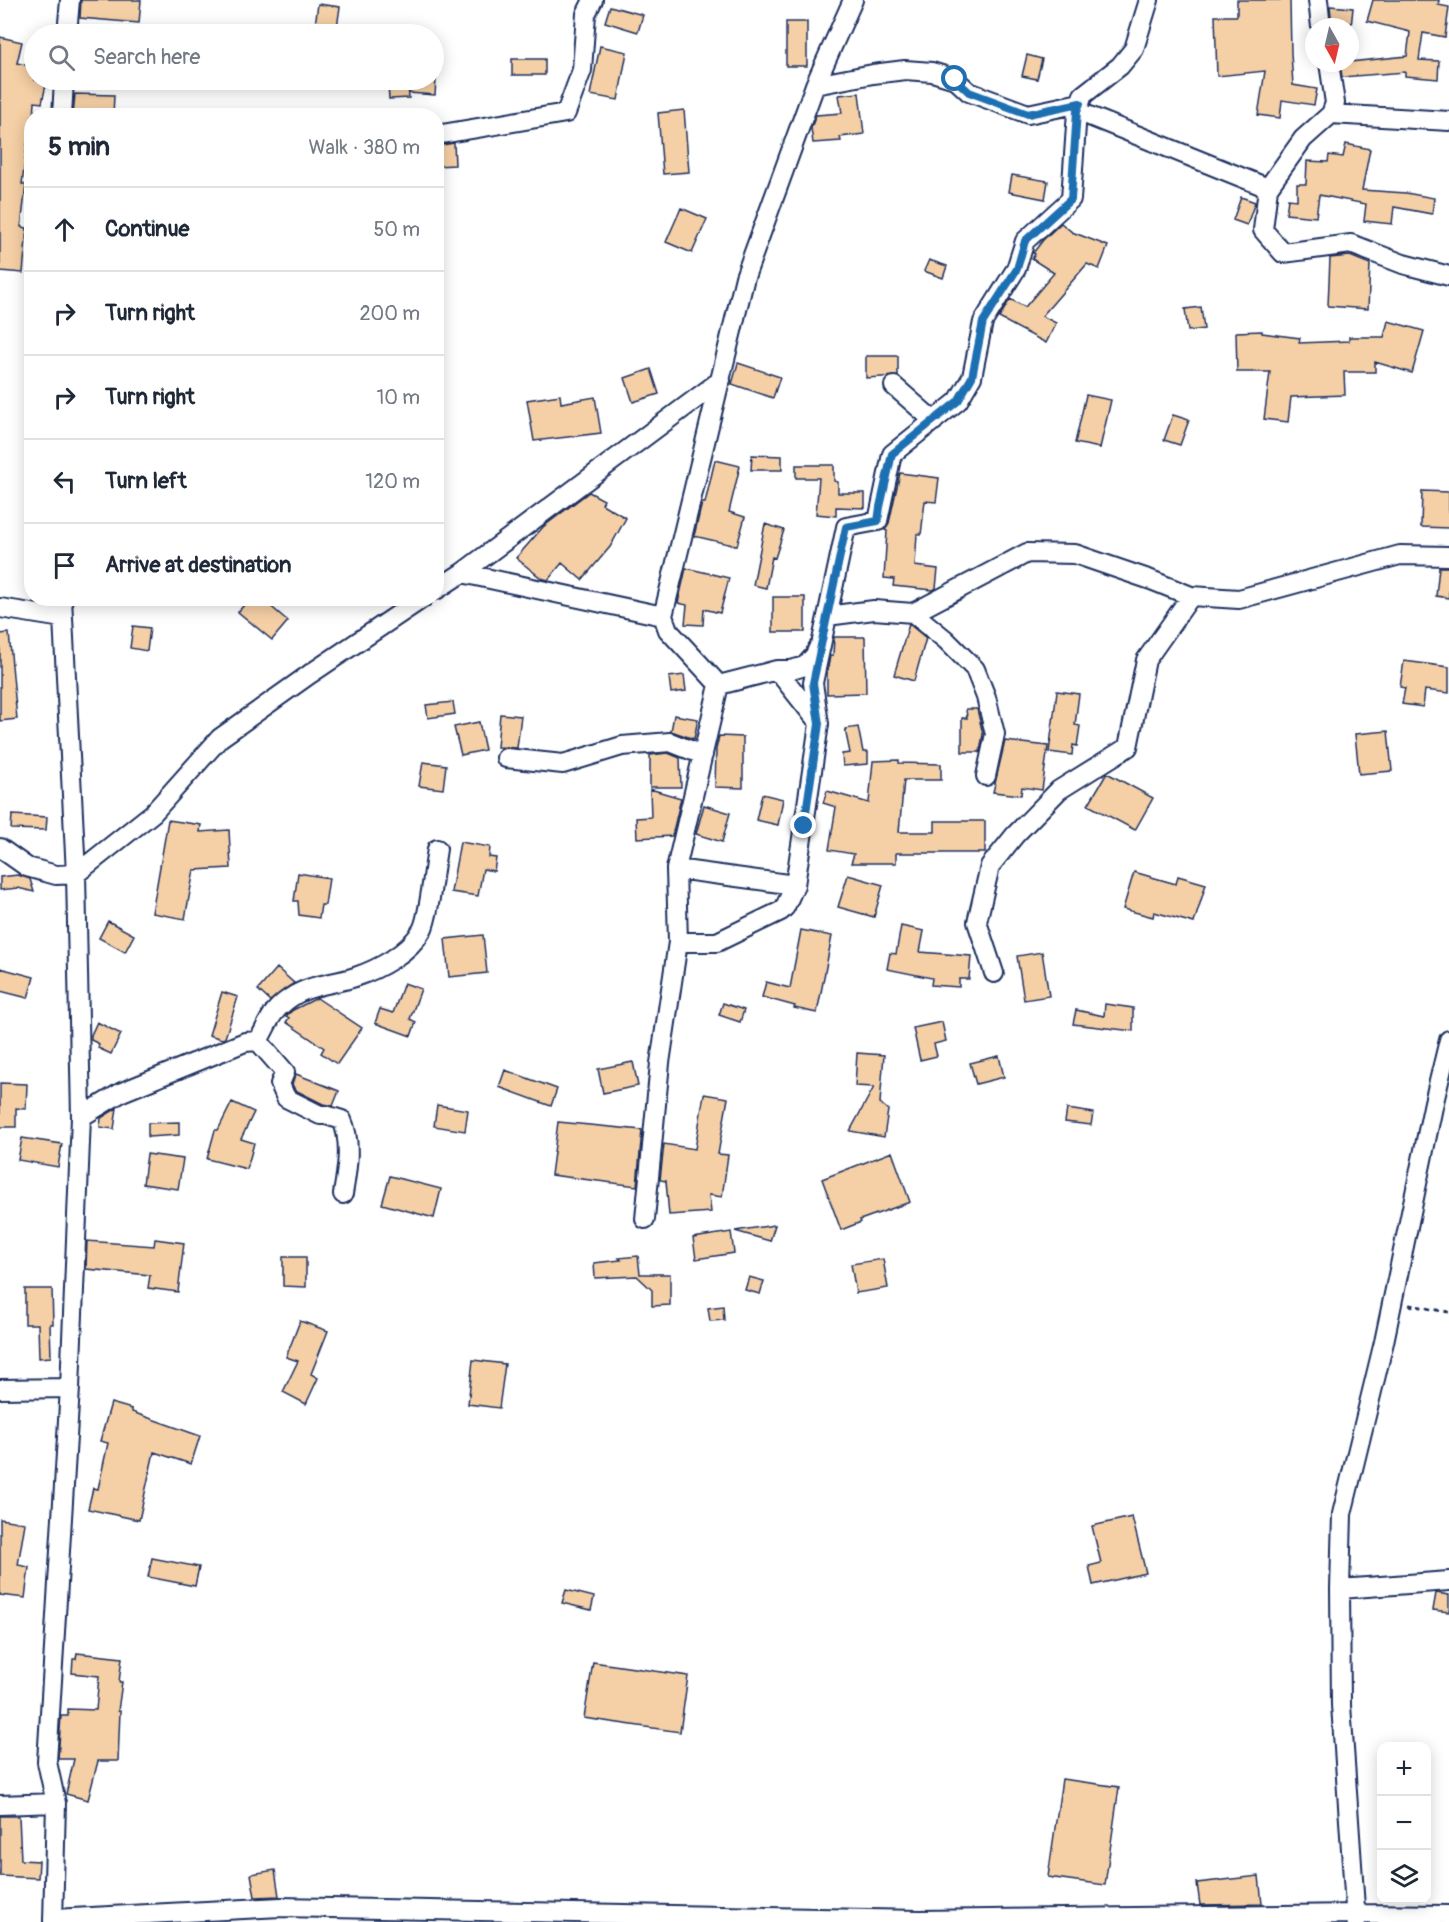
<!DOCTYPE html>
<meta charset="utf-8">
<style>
body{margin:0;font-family:Pangolin,sans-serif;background:#f6f6f7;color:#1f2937}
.controls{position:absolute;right:18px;bottom:18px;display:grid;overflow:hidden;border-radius:12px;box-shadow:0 3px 15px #0003}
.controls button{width:54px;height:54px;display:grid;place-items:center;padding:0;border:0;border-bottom:2px solid #e0e1e3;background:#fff;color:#1f2937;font:30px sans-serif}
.compass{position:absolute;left:1305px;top:18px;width:54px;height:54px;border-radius:50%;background:#fff;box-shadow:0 3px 15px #0003;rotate:172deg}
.stop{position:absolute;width:18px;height:18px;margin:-14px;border:4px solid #1f6fb2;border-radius:50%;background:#fff}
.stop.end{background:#1f6fb2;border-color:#fff;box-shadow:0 2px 6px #0008}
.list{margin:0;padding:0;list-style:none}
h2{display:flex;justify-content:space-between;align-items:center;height:78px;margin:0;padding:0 24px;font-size:26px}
h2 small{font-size:20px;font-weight:400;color:#747a83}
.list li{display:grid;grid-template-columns:39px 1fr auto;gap:18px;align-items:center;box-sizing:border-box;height:84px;padding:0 24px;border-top:2px solid #e0e1e3}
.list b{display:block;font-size:22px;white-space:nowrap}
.list em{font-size:20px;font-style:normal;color:#747a83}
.icon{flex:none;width:33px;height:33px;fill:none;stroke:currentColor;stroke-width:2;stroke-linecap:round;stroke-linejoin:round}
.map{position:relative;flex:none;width:1449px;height:1922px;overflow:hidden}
.search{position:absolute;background:#fff;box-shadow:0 3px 15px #0003;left:24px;top:24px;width:420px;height:66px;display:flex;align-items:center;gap:15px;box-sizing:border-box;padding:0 21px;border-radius:33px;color:#747a83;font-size:22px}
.panel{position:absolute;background:#fff;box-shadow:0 3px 15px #0003;left:24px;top:108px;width:420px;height:498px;border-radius:24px}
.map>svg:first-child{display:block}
.building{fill:#f5cfa5;stroke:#1b2f5e;stroke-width:1.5}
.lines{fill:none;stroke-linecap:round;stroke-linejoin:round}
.minor-casing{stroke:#1b2f5e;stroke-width:22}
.path{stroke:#1b2f5e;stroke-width:3;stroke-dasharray:4.5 4.5;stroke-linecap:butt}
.minor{stroke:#fff;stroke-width:18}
.route{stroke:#1f6fb2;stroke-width:8}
</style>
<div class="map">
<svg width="1449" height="1922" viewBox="0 0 1449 1922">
<rect width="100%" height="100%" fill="#fff"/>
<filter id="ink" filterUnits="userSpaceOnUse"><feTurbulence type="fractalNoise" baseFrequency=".0167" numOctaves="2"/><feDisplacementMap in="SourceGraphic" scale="12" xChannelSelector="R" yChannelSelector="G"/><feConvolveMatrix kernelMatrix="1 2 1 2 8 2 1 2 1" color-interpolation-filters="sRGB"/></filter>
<g filter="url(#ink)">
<path class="building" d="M81,0H141L139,23L80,18Z
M1237,0H1290L1291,53L1293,85L1317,89L1314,105L1282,100L1280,118L1258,115L1265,71L1217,76L1215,16H1237Z
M1373,0H1439L1438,5L1449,7L1445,37L1423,33L1419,60L1439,61L1438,79L1405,76V72L1342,77L1340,63L1407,56L1410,32L1367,21Z
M318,4L340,7L336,34L314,32Z
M610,6L643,15L638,32L605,22Z
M1330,6L1353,8L1351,27H1332Z
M786,22H807V66H786Z
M0,37L22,42L17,63L34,67V80H47L42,103L35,102L34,116H32V133L29,132L22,184L26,185L21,227L27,228L23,273L0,271Z
M600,46L627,52L618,100L590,95Z
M1027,55L1042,59L1037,79L1022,76Z
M512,59H545V75H512Z
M410,80H436L435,95L409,93Z
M408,83L409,98L389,99L388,84Z
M859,93L864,134L840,137L841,141L813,143L811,128L816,115L842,113L839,95Z
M75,94L114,95L113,116H73Z
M684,110L689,172L663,174L658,113Z
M454,143L455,165L436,166V146Z
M1346,144L1370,149L1362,190L1406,193L1434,198L1432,214L1394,207L1392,224L1364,221L1366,204L1319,195L1316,217L1286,214L1288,199L1297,200V184H1306L1307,161L1328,162L1329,155L1343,157Z
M1012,175L1048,181L1045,199L1009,192Z
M1241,197L1255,202L1247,225L1233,220Z
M681,208L707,219L692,253L666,242Z
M1061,223L1072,232L1108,246L1099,269L1087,264L1042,316L1056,323L1046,343L999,318L1010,299L1025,307L1054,273L1032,259L1035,254L1033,253L1043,240Z
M1350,256L1370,264L1368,309L1328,306L1330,258Z
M929,260L947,266L943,278L924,271Z
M1201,307L1204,329L1188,331L1185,309Z
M1388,321L1424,331L1412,373L1375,362V372H1344L1345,395L1291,397L1288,422L1264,419L1270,372H1237L1236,332L1262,331V333L1300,338L1299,343L1349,341V337H1384Z
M866,356H898V376L866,378Z
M738,363L780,377L773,398L732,384Z
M651,369L659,394L633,402L625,378Z
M560,395L561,403L595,397L601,433L534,441L527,400Z
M1086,395L1111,400L1100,448L1075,443Z
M1173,415L1189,420L1180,445L1164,440Z
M752,455L782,456V470H751Z
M715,460L740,466L729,512L745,517L737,546L694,536L702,503H705Z
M796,465H834V481L838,482V493H865V508L836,507V516L816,514L819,478H796Z
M900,473L939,478L936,502L925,501L921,535L917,534L915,566L938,569L936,588L933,590L893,586L894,579L884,578L887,531L885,530L889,523Z
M1422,491L1449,492V528L1421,527Z
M589,492L604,500L602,504L626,518L610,547L582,580L562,563L548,580L541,578L516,558L543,527Z
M765,524L784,530L775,558L772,557L766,588L753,585Z
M1439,567H1449V598L1436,596Z
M686,568L729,578L720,613L704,609L703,625L685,624L687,605L678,603Z
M773,597H805V632H773Z
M250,598H261L288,621L272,640L238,612Z
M909,624L926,638L914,681L894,675Z
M133,626L150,628L147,651L130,648Z
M9,633L17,719L0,721V634Z
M834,637H865L866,693L827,694V674L830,656H833Z
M1404,661L1449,667V693L1425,690L1423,707L1402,704L1405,688L1400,687Z
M684,675L686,691L671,693L669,677Z
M1057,691L1079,694L1075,725L1080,726L1077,746L1073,745L1072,755L1049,752Z
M453,702L455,714L428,718L426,705Z
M966,709H977L983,734L980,752H962V718H967Z
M500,714L521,716L517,748L497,747Z
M674,715L698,719L694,739L671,731Z
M479,722L485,750L461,755L454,727Z
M858,727L863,752H868V764L843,766L842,754L850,753L845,729Z
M1388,731L1392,771L1359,774L1355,734Z
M719,736L743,737V788L715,787L716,749Z
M1005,741L1048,746L1042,790L1022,787L1021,795L993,792Z
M668,753L680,758L681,787H650V755Z
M899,760V763L941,764V780H904L899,832H935V821H985V853H896V863H851L854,854L829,850L836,807L823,803L827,791L869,803L873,761Z
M423,762L446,765L443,789L419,786Z
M1107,773L1153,798L1135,830L1088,805Z
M650,789L681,798L672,836L637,838L636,818L651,817Z
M762,794L783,799L778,825L756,820Z
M704,805L730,813L722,842L696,834Z
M12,815L47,817L46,830L11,829Z
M168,820L201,825L200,832L229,830L231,868L194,870L185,919L152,913Z
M460,842L490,847L489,857L496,858L494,871L483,869L478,896L451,892Z
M1134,872L1176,884L1178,876L1206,884L1194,923L1154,912L1153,917L1123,909Z
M298,873L329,878L325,905H321L319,918L299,915L298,901H294Z
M18,875L30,879L34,892L18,888L0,890V877Z
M848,875L883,885L874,917L838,907Z
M108,921L134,935L125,952L99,938Z
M901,926L924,931L920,952L971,956L969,979H959V987L931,985L932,978L887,969L890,953L896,954Z
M801,930L832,936L817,1013L794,1008L795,1006L762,997L766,982L790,988Z
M483,935L487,973L449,977L445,939Z
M1042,952L1049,996L1024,1000L1017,956Z
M0,968L34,977L28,998L0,991Z
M277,968L294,983L270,1001L258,990Z
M404,983L421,989L410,1019L416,1022L411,1036L375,1023L380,1009L393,1013Z
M222,992L238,997L225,1038L222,1039L209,1035Z
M317,998L362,1028L337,1064L321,1053L324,1048L286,1022L289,1018L286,1016L293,1010Z
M723,1003L744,1010L740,1022L719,1015Z
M1105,1004L1133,1008V1031L1073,1024L1076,1010L1104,1016Z
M97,1022L121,1034L111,1054L98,1048L99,1044L91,1040V1035Z
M942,1022L946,1041L934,1044L937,1056L920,1060L913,1028Z
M857,1053L884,1055L880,1103L888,1110L884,1137L850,1131L874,1087L855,1086Z
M999,1056L1004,1077L976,1084L970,1063Z
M633,1062L638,1086L603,1093L598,1069Z
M505,1070L557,1089L551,1106L499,1087Z
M296,1074L339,1091L333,1106L323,1104L295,1090L292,1084Z
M0,1083L27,1084L26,1109L16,1108V1127H0Z
M704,1094L728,1098L718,1154L728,1155L722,1197L709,1195L711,1212L669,1215L666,1181L660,1180L664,1144L695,1149Z
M232,1102L254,1112L241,1139L254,1143L247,1169L207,1159L215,1130H218Z
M437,1105L468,1110L465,1131L434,1126Z
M117,1108L114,1129L100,1127L101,1118Z
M1067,1109L1093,1113L1091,1125L1065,1122Z
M179,1122V1135L148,1137V1123Z
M558,1122L642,1130L637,1186L551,1175Z
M22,1138L62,1144L58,1167L18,1160Z
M892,1152L910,1202L860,1220L861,1222L841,1230L822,1179Z
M147,1154L183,1159L178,1189L143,1184Z
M390,1176L441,1189L434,1218L382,1204Z
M775,1225L770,1241L735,1231Z
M731,1232L734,1253L696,1259L693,1238Z
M155,1239L184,1243L178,1292L148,1288L150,1275L86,1269L87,1241L154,1246Z
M638,1256L640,1274H670V1305L652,1306V1290L637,1276L595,1278L594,1263L621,1260L619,1258Z
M283,1257H306V1287L283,1286Z
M883,1259L888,1288L856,1293L851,1264Z
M749,1277L764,1281L760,1294L745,1290Z
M25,1289H52L53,1324H50L51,1357L39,1358L38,1324H25Z
M723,1306L724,1320L710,1321L708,1308Z
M300,1321L328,1331L311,1374L318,1378L306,1404L283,1392L298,1361L286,1357Z
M473,1360L505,1364L499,1408L468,1404Z
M111,1403L132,1409V1412L200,1436L191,1464L154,1452L139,1520L88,1509L93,1488L98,1489L108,1443L100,1441Z
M1132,1517L1146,1573L1093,1585L1089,1566L1101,1563L1092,1526Z
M0,1519L25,1523L18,1565L29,1567L25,1598L0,1595Z
M152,1558L199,1567L195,1586L148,1577Z
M566,1590L594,1597L591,1610L562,1603Z
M1436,1593L1449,1595V1612L1433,1610Z
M77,1653L122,1658L119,1682H122L118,1711H120L118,1761H98L88,1800L66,1794L74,1759H58L61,1716H68V1709L96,1710L99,1676L72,1673L73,1659H76Z
M593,1662L688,1676L680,1732L584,1718Z
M1062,1779L1119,1787L1105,1885L1048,1877Z
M0,1816H19L21,1860L39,1861L38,1878L0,1876Z
M275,1870L279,1896L255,1897L251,1874Z
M1259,1876L1262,1904L1200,1905L1197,1883Z"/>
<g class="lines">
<g class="minor-casing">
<path id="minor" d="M1318,0L1321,27
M67,34L70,0
M1329,63L1335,103L1331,114L1303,139L1268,188L1263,230L1283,253L1351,244L1403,264L1449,276
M815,85L873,74L905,70L932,72L955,79L969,92L1028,114L1080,103
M1077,111L1268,188
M1331,114L1449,121
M62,116L64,80
M436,135L566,113L582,70L586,14L593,0
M894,386L934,421
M462,573L663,616
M436,590L462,573L721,380
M0,608L62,618
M913,613L1027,553L1075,554L1151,580L1191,596L1239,599L1400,555L1449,556
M827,616L874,610L913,613L946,640L975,669L986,697L995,734L986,776
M777,670L819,723
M719,685L668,630L663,616L745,277L815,85L853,0
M719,685L777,670H791L805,666L815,655L818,648
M506,758L563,764L622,746L670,742L703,755
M0,848L27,867L56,875L76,874L153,813L220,738L310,674L423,598
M676,869L795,885
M678,942H717L781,911L785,907L795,885L819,724L813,683L846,527L878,521L892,454L958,401L972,377L983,322L1016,269L1025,241L1071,199L1077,111L1083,95L1120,66L1134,49L1149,0
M994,973L977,922L990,866L1015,835L1059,790L1128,747L1146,660L1191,596
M258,1041L285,1072L280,1084L286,1098L320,1115H326L342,1120C352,1142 347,1171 343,1194
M81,1117L122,1092L245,1042L258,1041C268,1025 269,1014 286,1001C307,984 331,985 355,977C379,969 409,953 422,930C429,918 434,867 437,849
M645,1219L660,1063L678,942L676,869L719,685
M0,1389L70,1388
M1340,1589L1449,1581
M0,1805L56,1803
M53,1919L281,1907L920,1920L1356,1914L1449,1915
M53,1922L56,1803L47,1762L70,1388L81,1117L76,874L62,598
M1356,1922L1341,1705L1340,1589L1342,1514L1384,1342L1434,1102L1449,1040"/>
</g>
<path class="path" d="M1409,1305L1449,1312"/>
<use href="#minor" class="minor"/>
</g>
</g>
<g class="lines" filter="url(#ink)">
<path class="route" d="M804,826L819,724L813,683L846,527L878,521L880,507L892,454L958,401L972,377L983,322L1017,269L1025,241L1071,199L1077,111L1080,103L1028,114L969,92L955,79"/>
</g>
</svg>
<div class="controls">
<button>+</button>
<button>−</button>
<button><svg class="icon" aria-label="layers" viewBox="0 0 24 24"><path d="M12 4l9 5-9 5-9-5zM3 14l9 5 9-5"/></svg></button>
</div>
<svg class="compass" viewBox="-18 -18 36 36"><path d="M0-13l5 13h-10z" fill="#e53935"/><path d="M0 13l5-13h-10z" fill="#747a83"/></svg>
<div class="stop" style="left:955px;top:79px"></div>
<div class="stop end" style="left:804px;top:826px"></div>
<div class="search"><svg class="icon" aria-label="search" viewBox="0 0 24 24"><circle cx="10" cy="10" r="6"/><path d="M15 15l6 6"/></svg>Search here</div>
<section class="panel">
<h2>5 min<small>Walk · 380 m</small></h2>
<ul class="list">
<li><svg class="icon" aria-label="ahead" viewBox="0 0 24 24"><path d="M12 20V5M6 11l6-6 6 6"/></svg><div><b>Continue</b></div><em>50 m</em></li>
<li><svg class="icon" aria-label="right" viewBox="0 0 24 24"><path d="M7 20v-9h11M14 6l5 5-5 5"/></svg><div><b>Turn right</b></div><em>200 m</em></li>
<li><svg class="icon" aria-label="right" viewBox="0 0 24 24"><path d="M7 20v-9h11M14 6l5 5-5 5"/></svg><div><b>Turn right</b></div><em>10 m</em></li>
<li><svg class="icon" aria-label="left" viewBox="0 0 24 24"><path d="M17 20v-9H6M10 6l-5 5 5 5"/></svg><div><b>Turn left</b></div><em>120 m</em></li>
<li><svg class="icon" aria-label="arrive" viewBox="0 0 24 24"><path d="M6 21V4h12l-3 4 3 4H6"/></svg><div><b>Arrive at destination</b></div></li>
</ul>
</section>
</div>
